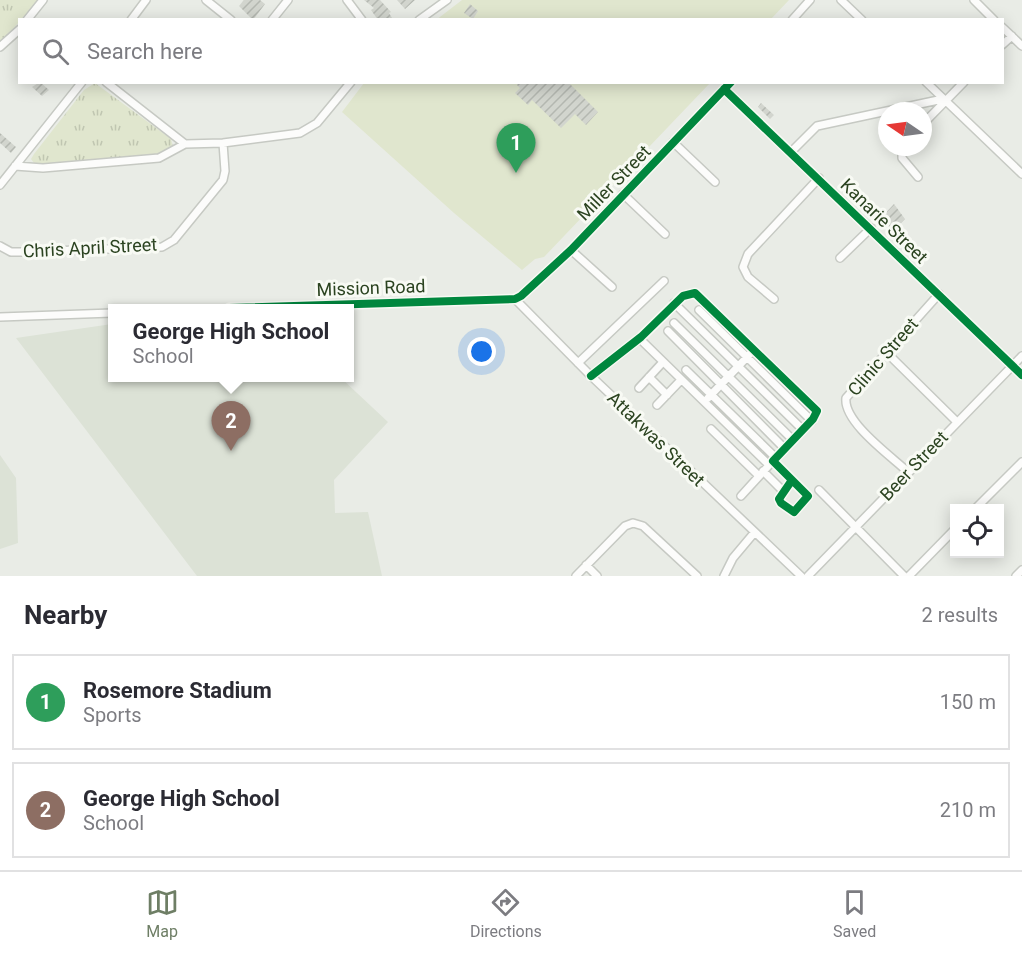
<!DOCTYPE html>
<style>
body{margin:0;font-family:Roboto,sans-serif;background:#f2f2f3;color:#2b2b33}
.controls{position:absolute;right:18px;bottom:18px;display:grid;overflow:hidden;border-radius:0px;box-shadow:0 3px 15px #0003}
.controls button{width:54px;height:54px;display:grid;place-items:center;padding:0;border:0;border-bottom:2px solid #e1e1e2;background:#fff;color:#2b2b33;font:30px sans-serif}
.compass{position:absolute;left:878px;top:102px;width:54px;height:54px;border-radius:50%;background:#fff;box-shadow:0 3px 15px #0003;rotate:283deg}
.you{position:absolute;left:482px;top:352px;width:21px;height:21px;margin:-15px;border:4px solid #fff;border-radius:50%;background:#1a73e8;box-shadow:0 0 0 9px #1a73e833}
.badge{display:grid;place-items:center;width:39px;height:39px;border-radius:50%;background:#6e7e65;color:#fff;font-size:20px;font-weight:700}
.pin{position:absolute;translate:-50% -50px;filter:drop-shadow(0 2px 3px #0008)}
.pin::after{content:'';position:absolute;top:32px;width:21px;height:18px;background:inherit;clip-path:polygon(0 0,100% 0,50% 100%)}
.popup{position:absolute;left:108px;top:304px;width:246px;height:78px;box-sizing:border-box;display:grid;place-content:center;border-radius:0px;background:#fff;filter:drop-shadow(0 2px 4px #0005);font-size:20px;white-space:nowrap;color:#7c7c81}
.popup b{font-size:22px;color:#2b2b33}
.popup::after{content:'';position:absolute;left:50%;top:100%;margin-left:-12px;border:12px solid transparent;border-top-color:#fff}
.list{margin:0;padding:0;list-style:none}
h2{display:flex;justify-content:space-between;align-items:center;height:78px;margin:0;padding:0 24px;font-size:26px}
h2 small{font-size:20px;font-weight:400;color:#7c7c81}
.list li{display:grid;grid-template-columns:39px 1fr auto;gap:18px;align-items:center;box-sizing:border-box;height:96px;margin:0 12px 12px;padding:0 12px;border:2px solid #e1e1e2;border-radius:0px}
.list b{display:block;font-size:22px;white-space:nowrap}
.list p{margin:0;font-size:20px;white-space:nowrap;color:#7c7c81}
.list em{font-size:20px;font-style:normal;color:#7c7c81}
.icon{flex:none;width:33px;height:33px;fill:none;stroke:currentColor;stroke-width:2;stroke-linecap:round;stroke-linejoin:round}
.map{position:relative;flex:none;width:1022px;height:576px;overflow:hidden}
.search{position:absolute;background:#fff;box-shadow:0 3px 15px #0003;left:18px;right:18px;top:18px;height:66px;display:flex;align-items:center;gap:15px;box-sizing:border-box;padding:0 21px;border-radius:0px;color:#7c7c81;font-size:22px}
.sheet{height:294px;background:#fff}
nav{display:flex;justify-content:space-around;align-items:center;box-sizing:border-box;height:84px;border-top:2px solid #e1e1e2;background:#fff;font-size:16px;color:#7c7c81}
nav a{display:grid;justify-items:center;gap:3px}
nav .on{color:#6e7e65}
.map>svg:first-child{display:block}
.built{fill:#dce2d6}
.grass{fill:url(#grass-tufts)}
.park{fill:#e0e6ce}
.building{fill:url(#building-hatch)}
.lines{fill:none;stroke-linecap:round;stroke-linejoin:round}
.street-casing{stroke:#c6c9c3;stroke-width:10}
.street{stroke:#fcfcfb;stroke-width:7}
.cycleway-casing{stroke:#f8faf4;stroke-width:11}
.cycleway{stroke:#00873e;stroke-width:8}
.labels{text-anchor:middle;stroke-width:6;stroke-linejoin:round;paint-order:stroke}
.street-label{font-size:18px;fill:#2b4320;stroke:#f8faf4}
</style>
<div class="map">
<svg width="1022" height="576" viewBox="0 0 1022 576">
<defs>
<pattern id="grass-tufts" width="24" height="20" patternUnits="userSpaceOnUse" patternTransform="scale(1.5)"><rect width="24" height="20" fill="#e0e6ce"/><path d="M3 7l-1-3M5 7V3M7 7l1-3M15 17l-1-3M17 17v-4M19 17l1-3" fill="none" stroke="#c0c6b1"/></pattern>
<pattern id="building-hatch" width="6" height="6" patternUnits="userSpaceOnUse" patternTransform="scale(1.5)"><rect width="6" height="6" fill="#d2d5ce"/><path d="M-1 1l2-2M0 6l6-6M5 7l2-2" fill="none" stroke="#b4b8b1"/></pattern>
</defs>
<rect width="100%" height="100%" fill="#e9ece6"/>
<path class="built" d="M112,324V378H341L388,422L334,480L335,513L368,512L382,576H197L16,338Z
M0,455L16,478L18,543L0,549Z"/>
<path class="grass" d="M0,0H38L0,44Z
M95,83L171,139L173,147L160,154L41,165L34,163L31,159L34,154L84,90Z"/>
<path class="park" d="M462,0H789L771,19L436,20Z
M364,83H710L544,257L535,259L522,270L454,213L342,112Z"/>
<path class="building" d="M244,0H260L265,4L253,20L239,6Z
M364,0H380L391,12L389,13L392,18L378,20L371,10L374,8Z
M397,0H415L405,9Z
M470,4L478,11L473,19L464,13Z
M40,82L49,90L42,96L32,87Z
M519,82H568L598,112L586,125L575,114L561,128L532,100L528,105L515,93L520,88L517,85Z
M761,103L774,115L770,119L758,107Z
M0,133L16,147L11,153L0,143Z
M894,204L905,219L899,225L895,222L893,224L897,227L891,234L880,219Z"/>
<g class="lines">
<g class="street-casing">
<path id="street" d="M206,0L231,20
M347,0L362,20
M841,0L862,20
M974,0L994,20
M27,20L43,0
M131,20L146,0
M272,20L288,0
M419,20L447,0
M792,20L810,0
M1002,27L1022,46
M1002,45L1012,36
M0,47L20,29
M106,82L185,144L223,143L300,133L317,123L351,82
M926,82L1022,174
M724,89L1022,375
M923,124L964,82
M673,142L715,182
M902,147V158L918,177
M791,152L817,126L943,99
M15,166L43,168L159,158L185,144
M0,185L82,82
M623,194L665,234
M0,246L11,252H22L162,247L174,240L223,180L225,171L223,143
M571,250L612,287
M840,258L871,228
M515,299L591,376L801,576
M774,299L748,277L743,267L748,254L819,178
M674,303L803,430
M229,308L515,299L521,296L571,250L731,82
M699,310L812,421
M0,317L112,313
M674,323L793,440
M668,331L785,449
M639,338L769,465
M886,352L957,422
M578,363L664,281
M686,370L776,458
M591,376L641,337L683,296L695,293L817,411L813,419L773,461L808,496L794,512L781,503L779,499L792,480
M649,377L667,395
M639,388L663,362
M708,398L750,354
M657,405L681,380
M711,429L758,475
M763,471L783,491
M908,472C891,456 843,422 846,398L939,294
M819,490L904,576
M741,496L771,463
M976,508L1022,462
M586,565L597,576
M576,576L625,526L633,523L643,526L697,576
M724,576L733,558L754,533
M808,576L1022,356
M909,576L954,530
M1016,576L1022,570"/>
</g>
<use href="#street" class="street"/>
<g class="cycleway-casing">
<path id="cycleway" d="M724,89L1022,375
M229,308L515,299L521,296L571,250L731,82
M591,376L641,337L683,296L695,293L817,411L813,419L773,461L808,496L794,512L781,503L779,499L792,480"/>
</g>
<use href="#cycleway" class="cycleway"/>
</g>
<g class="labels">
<g class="street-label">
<text transform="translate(614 183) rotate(-46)" y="6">Miller Street</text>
<text transform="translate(884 221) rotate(44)" y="6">Kanarie Street</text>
<text transform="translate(90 248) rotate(-3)" y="6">Chris April Street</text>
<text transform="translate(371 288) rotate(-2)" y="6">Mission Road</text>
<text transform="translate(883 357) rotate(-49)" y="6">Clinic Street</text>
<text transform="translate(656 439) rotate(44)" y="6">Attakwas Street</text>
<text transform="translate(914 466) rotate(-46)" y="6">Beer Street</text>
</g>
</g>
</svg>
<div class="controls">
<button><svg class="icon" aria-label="locate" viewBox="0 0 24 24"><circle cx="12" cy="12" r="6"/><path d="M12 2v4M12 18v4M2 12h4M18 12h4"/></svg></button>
</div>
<svg class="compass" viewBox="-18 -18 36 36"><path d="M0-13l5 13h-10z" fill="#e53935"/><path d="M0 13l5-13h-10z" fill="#7c7c81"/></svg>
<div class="you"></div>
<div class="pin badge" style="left:516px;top:173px;background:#2e9e5b">1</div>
<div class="pin badge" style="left:231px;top:451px;background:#8d6e63">2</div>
<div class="popup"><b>George High School</b>School</div>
<div class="search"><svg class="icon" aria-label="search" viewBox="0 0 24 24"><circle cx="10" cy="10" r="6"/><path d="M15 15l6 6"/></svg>Search here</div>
</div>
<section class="sheet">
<h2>Nearby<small>2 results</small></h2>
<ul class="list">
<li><span class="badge" style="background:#2e9e5b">1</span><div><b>Rosemore Stadium</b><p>Sports</p></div><em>150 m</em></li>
<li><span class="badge" style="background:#8d6e63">2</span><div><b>George High School</b><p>School</p></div><em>210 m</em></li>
</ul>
</section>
<nav>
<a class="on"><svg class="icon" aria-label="map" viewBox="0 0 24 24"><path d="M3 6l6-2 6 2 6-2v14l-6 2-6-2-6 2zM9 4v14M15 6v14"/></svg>Map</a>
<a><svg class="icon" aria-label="directions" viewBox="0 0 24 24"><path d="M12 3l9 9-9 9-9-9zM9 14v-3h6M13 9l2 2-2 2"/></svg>Directions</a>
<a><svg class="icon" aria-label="saved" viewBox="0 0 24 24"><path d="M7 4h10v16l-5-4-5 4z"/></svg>Saved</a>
</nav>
